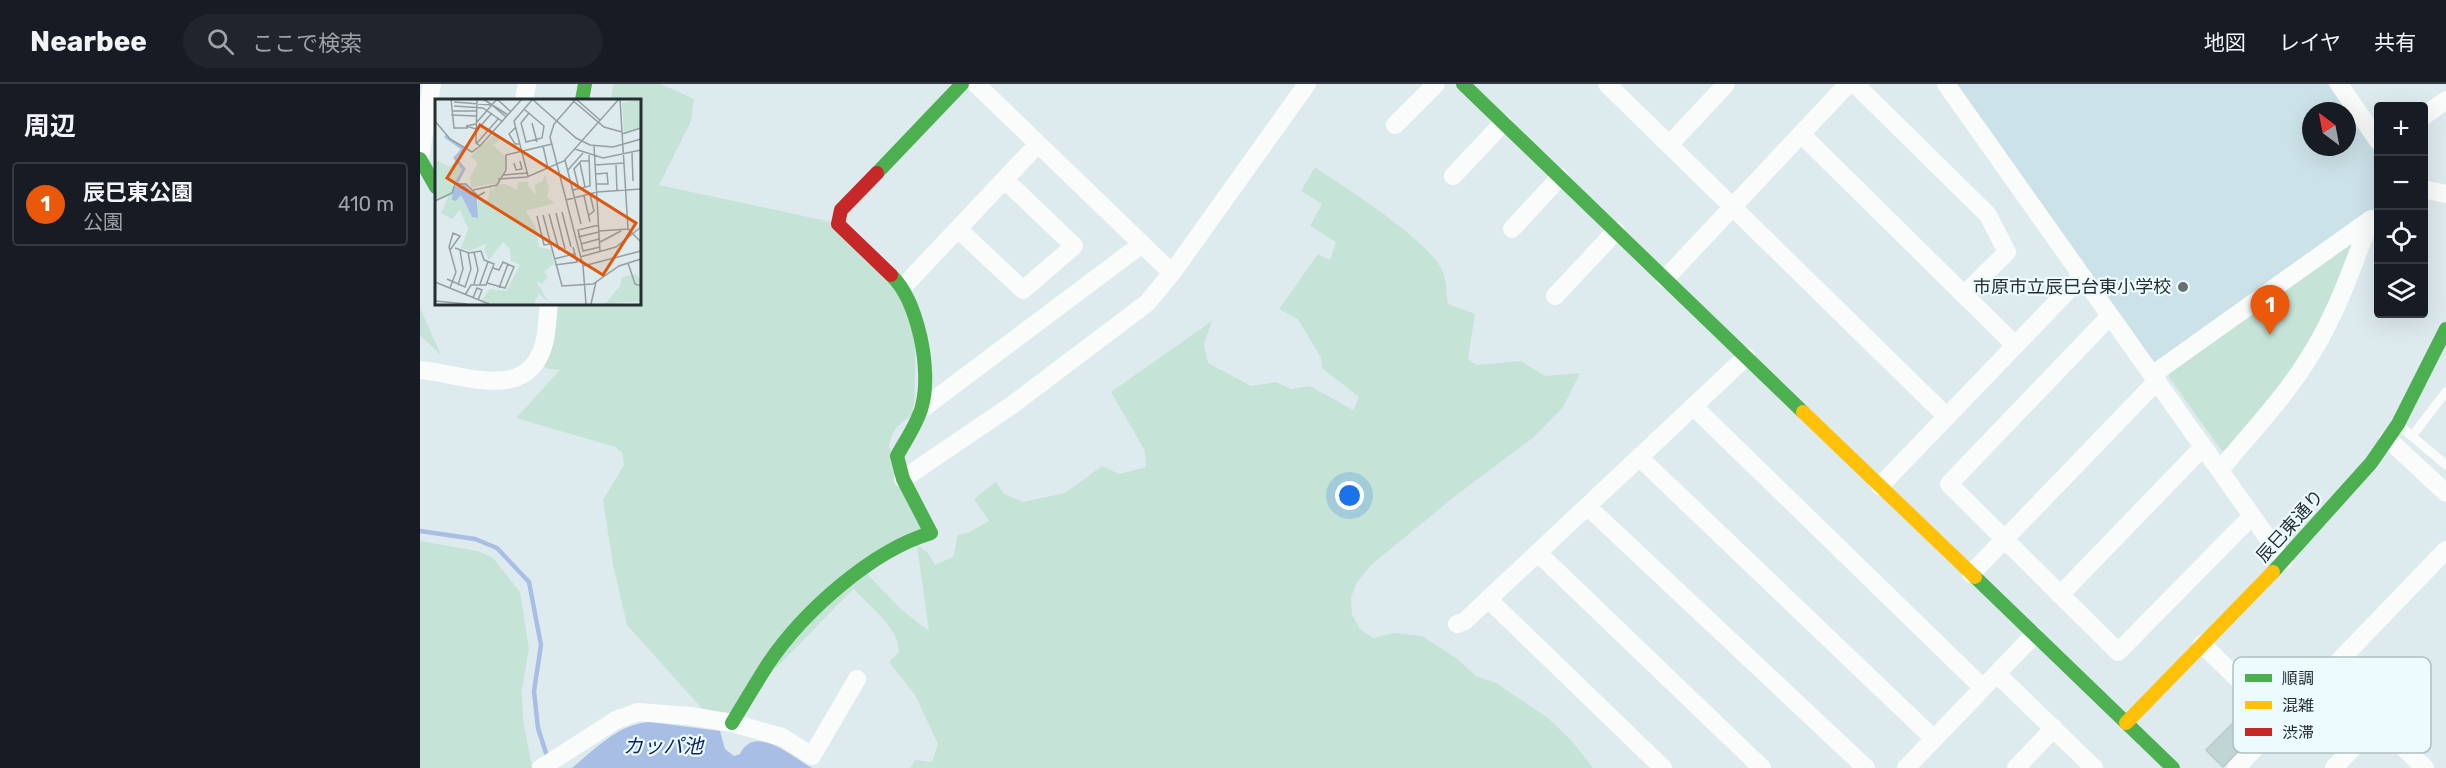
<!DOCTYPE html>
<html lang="ja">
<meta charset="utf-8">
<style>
body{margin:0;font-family:Rubik,"Noto Sans JP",sans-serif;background:#20242c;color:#f1f3f6}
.controls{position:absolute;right:18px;top:18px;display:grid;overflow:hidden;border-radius:6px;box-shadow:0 6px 24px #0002}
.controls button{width:54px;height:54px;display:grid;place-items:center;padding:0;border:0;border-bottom:2px solid #363941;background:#171b24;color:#f1f3f6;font:30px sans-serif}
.compass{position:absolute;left:1882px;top:18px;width:54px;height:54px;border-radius:50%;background:#171b24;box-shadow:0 6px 24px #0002;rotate:328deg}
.you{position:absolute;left:930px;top:412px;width:21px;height:21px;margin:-15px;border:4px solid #fff;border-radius:50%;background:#1a73e8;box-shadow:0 0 0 9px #1a73e833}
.badge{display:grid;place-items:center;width:39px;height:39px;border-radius:50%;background:#ea580c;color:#fff;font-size:20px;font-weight:700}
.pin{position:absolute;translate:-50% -50px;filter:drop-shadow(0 2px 3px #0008)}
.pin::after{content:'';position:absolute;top:32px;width:21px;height:18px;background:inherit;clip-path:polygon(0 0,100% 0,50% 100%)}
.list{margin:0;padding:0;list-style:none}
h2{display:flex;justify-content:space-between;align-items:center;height:78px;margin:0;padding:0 24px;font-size:26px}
h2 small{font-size:20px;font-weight:400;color:#9ea1a6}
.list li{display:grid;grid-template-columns:39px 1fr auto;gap:18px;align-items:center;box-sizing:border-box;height:84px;margin:0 12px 12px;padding:0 12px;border:2px solid #363941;border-radius:6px}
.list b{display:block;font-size:22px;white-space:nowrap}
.list p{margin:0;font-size:20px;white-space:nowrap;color:#9ea1a6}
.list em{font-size:20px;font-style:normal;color:#9ea1a6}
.icon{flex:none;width:33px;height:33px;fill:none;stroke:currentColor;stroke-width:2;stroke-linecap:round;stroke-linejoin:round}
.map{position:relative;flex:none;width:2026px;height:684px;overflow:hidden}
header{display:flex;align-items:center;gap:36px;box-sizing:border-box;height:84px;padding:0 30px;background:#171b24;border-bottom:2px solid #363941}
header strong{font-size:28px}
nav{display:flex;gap:33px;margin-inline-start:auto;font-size:21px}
.search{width:420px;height:54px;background:#20242c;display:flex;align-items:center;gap:15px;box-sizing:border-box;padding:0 21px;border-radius:33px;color:#9ea1a6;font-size:22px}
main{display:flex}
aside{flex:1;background:#171b24}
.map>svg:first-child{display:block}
.built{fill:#cbe2e8}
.green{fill:#c6e3d8}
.water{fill:#a8bee4}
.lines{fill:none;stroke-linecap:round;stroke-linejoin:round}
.stream{stroke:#a8bee4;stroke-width:4.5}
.building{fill:#bfd6d5;stroke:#bcc7c8;stroke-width:1.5}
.lane{stroke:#fafcfc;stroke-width:9}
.street{stroke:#fafcfc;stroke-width:18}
.fast{stroke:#4caf50;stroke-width:14}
.slow{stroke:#ffc107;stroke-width:14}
.jam{stroke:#c62828;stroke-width:14}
.poi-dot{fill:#667072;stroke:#ecfbfe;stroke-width:2}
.labels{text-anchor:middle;stroke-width:4.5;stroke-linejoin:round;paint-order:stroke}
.poi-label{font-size:18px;fill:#252e30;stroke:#ecfbfe;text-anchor:end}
.street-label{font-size:18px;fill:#252e30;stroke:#ecfbfe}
.water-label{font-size:20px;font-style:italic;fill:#0e2462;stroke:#ecfbfe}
.inset-river{fill:none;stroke:#a8bee4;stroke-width:3}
.inset-road{fill:none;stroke:#949fa2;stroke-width:1.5}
.view{fill:#de570e;fill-opacity:0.15;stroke:#de570e;stroke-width:3}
.inset-edge{fill:none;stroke:#252e30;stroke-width:3}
.key{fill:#ecfbfe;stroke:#b0bec0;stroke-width:1.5}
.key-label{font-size:16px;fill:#252e30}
</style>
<header>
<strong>Nearbee</strong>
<div class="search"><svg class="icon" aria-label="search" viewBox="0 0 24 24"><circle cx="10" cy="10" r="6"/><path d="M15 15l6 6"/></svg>ここで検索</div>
<nav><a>地図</a><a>レイヤ</a><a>共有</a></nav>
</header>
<main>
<aside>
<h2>周辺<small></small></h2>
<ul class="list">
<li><span class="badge">1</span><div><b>辰巳東公園</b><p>公園</p></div><em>410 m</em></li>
</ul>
</aside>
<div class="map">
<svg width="2026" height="684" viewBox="0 0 2026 684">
<rect width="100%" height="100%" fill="#deebee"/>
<path class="built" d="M1535,0H1907L1927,27H1891V63H1927V27L1958,71V123L1735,283Z"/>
<path class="green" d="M193,0H241L274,15L271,37L239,101L416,139L464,187L496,244L494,330C480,339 472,345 469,362L502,446L484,453L311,630L286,629L207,541L193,481L183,416L204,381L202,368L195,363L96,334L140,286L128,285L120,280L134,219H219V16H191Z
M895,83C924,103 1011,157 1023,188C1027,198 1026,211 1028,220L1055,230L1048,275L1057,281L1101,277L1125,292L1160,289L1143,323L1114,353L1034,413L950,482L936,500L931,514L932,531L940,545L953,554L974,549L1002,552L1036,574L1056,592L1076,599L1128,634L1151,656L1173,684H490L495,676L512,678L518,660L495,611L469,578L479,568C479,542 446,520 430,501L446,489L483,527L509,547L497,461L507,468L515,481L533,473L538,451L550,448L569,437L554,415L576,398L584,410L603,418L645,409L682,382L699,390L726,383L725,367L691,308L792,237L784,260L788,279L831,302L856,298L871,305L890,302L933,326L939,313L902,284L901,274L878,235L859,225L898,170L910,176L916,158L890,142L902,120L881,107Z
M1937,154L1891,267L1809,368L1801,366L1749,293V286Z
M0,224L21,271L0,251Z
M0,457L58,467L73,474L100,508L109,565L102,605L103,636L112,684H0Z"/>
<path class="water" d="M230,638L300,647L305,665L314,672L320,670C335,639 372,673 392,684H152C175,665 198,640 230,638Z"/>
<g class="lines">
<path class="stream" d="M0,447L55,455L77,464L109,498L121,561L114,607L118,644L126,669"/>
</g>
<path class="building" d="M1815,637L1832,654L1803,683L1786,666Z"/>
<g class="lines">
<path class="lane" d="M1980,342L2026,381
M1992,352L2026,308"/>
<path class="street" d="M556,0L752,189
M1187,0L1526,332
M1435,0L1568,131L1587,168L1544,211
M1526,0L1864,477
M1919,0L1958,57
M104,16L107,0
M2004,32L2026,16
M975,41L1016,0
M1381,50L1595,261
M1249,61L1306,0
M0,74L12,0
M1033,92L1083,39
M2004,105L2026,110
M1092,145L1140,93
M539,146L603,206L654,162L585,96
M1245,195L1428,0
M483,203L618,60
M1135,212L1196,147
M1690,232L1529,400L1698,568L1832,432
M0,286C46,290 110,321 125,256C127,244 128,231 129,219
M1732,291L1951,135
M1274,323L1563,604
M502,325L722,160
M1968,355L2026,409
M1220,374L1514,655
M1800,386C1832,347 1868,310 1893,267C1918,226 1933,181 1950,137
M483,395L592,321L727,219L752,189L887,0
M1460,402L1662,192
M1168,423L1446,684
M1118,469L1342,684
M1551,490L1737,297
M1640,511L1783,363
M1068,515L1243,684
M1037,540L1045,537L1326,273
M1782,560L1861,637
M1577,590L1674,684
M1906,590L2005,684
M121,684L196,636L218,628L270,632L312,639L362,653L392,672L437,595
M1486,684L1614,551
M1596,684L1634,644
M1816,684L2026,466
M1914,684L1957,638"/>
<path class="fast" d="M1043,0L1383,328
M162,16L165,0
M0,75L16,103
M457,89L542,0
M1853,488L1951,379L1978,340L2026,245
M1555,493L1753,684
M312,639C324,619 336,599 348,580C383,528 451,467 511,449L483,395L477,372C485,357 498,339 502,322C512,286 498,217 471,191"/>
<path class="slow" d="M1383,328L1555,493
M1706,639L1853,488"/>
<path class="jam" d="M457,89L421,126L418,140L471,191"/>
</g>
<circle class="poi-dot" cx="1763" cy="203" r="6"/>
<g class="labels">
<g class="poi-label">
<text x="1751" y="209">市原市立辰巳台東小学校</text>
</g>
<g class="street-label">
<text transform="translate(1870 442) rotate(-48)" y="6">辰巳東通り</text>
</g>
<g class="water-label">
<text x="243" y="669">カッパ池</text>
</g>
</g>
<g transform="translate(15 15)">
<rect width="206" height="206" fill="#deebee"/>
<path d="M205,0V29L189,33L187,4ZM60,35L65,41L58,46L70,57L72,65L62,85H55L57,92L61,86L70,85L82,91L83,83H94L92,86L101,96L100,85L107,83L110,76L114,89L112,98L120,104L91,112L101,129L104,148L117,151L119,165L109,173L113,178L107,185L101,182L114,204L104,195L99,205H57L47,201L55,190L71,192L85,166L76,162L75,150L68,143L54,161L49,150L53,144L35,152L26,149L33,130L25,111L17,120L6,114L13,98L0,102L1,61L15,68L21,61L28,70L17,100L26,96L37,118L43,119V99L52,103L55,91L54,85L36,89L35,78L43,64L36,57ZM201,175L205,180V202L170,205L185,187L187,178Z" fill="#c6e3d8"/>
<path d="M30,86L42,99L43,119L37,118L26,96L21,102L17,101L18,88Z" fill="#a8bee4"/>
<path class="inset-river" d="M10,37L28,50L20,59L29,70L22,83"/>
<path class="inset-road" d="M16,0L19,29H33M42,0L41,44L45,47L87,0M48,0L73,16M62,0L76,13M97,0L141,39L155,46L178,48L206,40M136,0L169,28L187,33M141,0L119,25L115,38L148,167L151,205M141,0L165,21M185,0L193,130M19,3L57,6L71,18M19,7L48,9L68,23M89,10L109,27L107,39L91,43L86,24L94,14M18,12H41M16,16L41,17M0,22L15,40L37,53L45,47M42,23L62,0M97,24L102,43M81,28L74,35L80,45H85M41,30L31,27L41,25M41,32L57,14M187,35L206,29M42,44L64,19M108,47L113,69M159,47L165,153M140,50L168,59L206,51M197,54L198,82M130,61L146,125M79,64L81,71L87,70L85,62M145,64L150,88M160,66L189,64M181,66L182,92M133,71L148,54M161,75L172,74L173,85H161M68,76L93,74M93,77L79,22L97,1M63,80L92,78L129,62L184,0M144,90L139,70L146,62H154M38,91L62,86L71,71V56L117,45M138,91L155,87L154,56M149,97L155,123M131,101L162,93L206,90M0,102L17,94L20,85H31L43,97L50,93M127,113L136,148M121,114L130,150M114,115L124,151M108,116L127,187L158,185L184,167L206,160M102,117L109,146L115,145M153,117L159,112L155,95M164,126L143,131L148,152L165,148M205,128L206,98M164,132L193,130L206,143M143,138L164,133M165,143L186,132M146,145L164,140M20,149L34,154L46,152L49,161L59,165L51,186H36L30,196M145,158L181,148L206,128M119,160L139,155M193,164L200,185L206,187M120,166L142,163L138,148M148,167L206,152M12,180L30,188L36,170L33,153M0,183L54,205M52,184L70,189L79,168L68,163L64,171L58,169M39,185L43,171L39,153M45,185L53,163M23,186L28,170L25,151M15,189L21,173L14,148L18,134L25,137L15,151M64,189L73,165M38,199L42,189L47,191L43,201M0,202L32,205M156,205L161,183"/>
<path class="view" d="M45,26L201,124L168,176L12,79Z"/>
<rect width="206" height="206" class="inset-edge"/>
</g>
<rect x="1813" y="573" width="198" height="96" rx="9" class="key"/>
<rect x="1825" y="590" width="27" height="8" fill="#4caf50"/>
<rect x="1825" y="617" width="27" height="8" fill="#ffc107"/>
<rect x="1825" y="644" width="27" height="8" fill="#c62828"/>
<g class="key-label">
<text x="1862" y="600">順調</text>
<text x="1862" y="627">混雑</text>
<text x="1862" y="654">渋滞</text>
</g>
</svg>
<div class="controls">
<button>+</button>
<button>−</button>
<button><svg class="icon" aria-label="locate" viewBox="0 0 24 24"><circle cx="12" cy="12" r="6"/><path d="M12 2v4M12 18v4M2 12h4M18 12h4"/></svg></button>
<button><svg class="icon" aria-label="layers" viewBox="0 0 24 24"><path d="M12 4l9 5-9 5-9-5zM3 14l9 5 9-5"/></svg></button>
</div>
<svg class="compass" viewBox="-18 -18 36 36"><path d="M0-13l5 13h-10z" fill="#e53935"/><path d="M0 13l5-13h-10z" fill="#9ea1a6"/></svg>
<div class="you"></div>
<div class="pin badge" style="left:1850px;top:251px">1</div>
</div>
</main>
